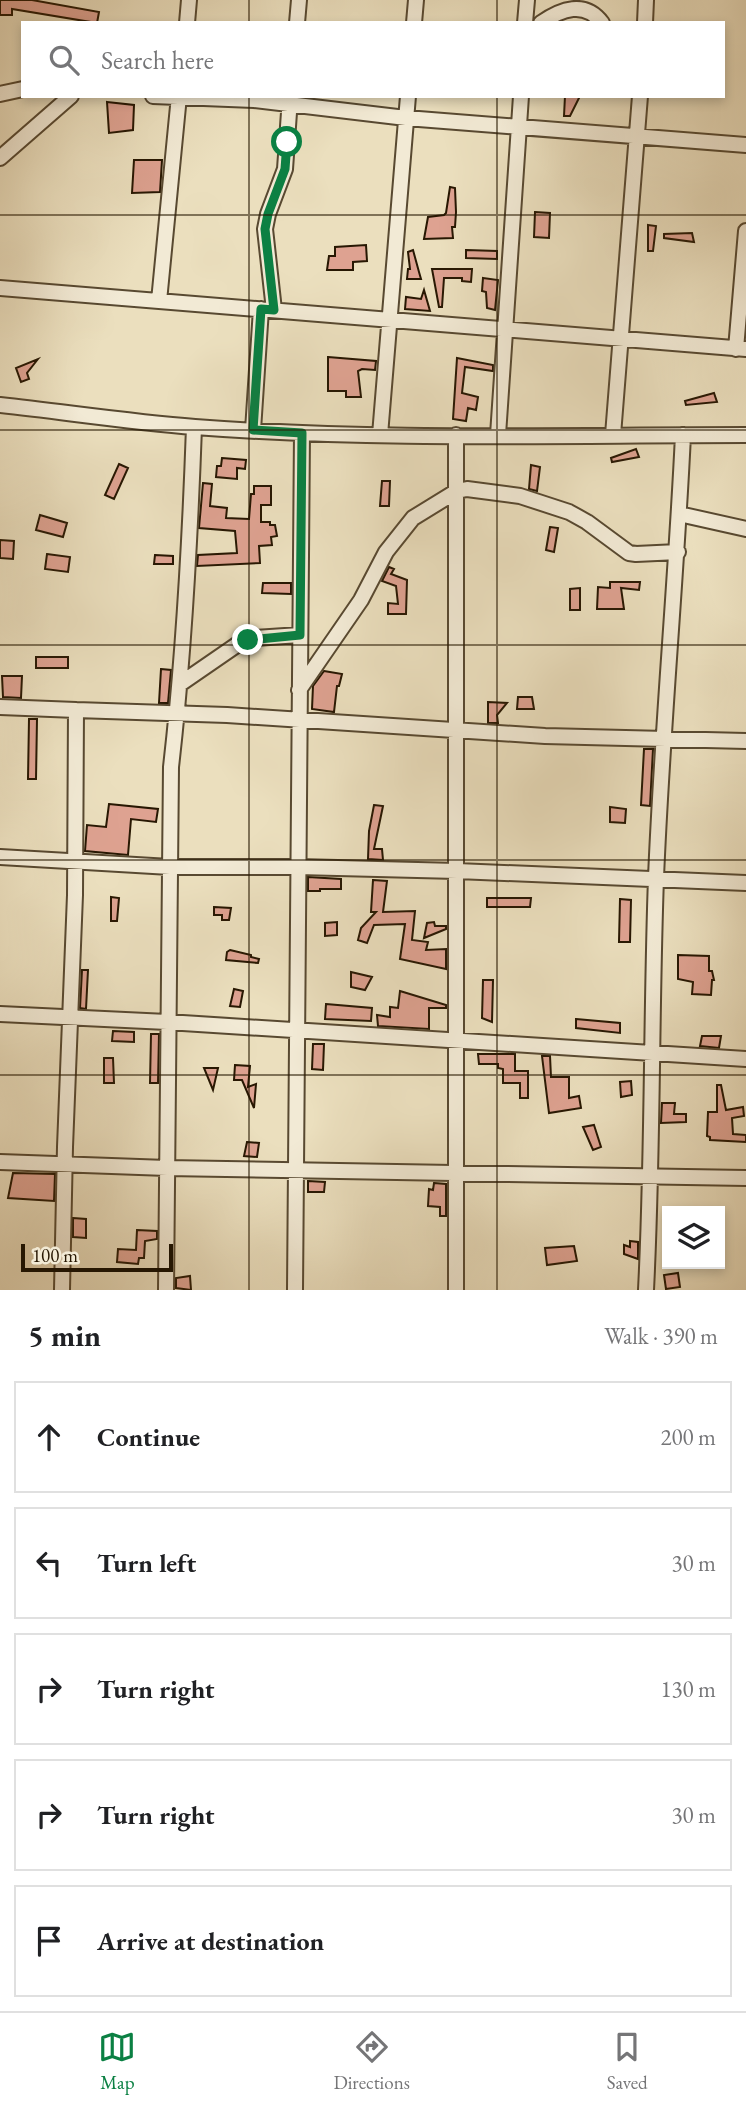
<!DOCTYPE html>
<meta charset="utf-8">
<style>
body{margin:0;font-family:"EB Garamond",serif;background:#f2f2f2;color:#202124}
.controls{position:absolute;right:21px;bottom:21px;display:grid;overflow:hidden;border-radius:0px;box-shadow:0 4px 10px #0003}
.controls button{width:63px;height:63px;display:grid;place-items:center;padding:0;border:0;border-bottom:2px solid #e0e0e0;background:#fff;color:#202124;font:35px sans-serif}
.scale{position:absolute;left:21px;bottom:18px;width:152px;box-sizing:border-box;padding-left:7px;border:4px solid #271702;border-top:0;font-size:19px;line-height:24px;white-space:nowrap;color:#271702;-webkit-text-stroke:5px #f2ead5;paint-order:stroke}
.stop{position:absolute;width:21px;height:21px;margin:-16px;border:5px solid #0b8043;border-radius:50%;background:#fff}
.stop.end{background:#0b8043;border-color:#fff;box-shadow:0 2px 7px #0008}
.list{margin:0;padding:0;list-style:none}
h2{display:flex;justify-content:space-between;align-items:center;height:91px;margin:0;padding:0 28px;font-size:30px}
h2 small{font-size:23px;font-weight:400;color:#757577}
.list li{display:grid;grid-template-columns:46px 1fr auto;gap:21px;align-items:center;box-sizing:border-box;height:112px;margin:0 14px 14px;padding:0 14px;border:2px solid #e0e0e0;border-radius:0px}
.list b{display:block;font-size:26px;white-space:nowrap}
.list em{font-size:23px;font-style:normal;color:#757577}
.icon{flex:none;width:38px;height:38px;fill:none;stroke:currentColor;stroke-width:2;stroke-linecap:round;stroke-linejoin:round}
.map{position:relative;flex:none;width:746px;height:1290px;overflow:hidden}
.search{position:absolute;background:#fff;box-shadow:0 4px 10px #0003;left:21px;right:21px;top:21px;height:77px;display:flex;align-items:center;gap:18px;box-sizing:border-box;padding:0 24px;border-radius:0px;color:#757577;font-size:26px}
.sheet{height:721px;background:#fff}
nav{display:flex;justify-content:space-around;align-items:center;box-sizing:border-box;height:98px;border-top:2px solid #e0e0e0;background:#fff;font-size:19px;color:#757577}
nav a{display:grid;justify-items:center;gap:4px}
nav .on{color:#0b8043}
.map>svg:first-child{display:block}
.building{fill:#dea291;stroke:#271702;stroke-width:2}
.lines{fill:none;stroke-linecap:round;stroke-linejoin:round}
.minor-casing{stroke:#584931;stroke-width:18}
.minor{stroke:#f2ead5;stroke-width:14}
.route{stroke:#0b8043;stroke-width:9}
.grid{fill:none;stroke:#271702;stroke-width:2;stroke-opacity:0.55}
</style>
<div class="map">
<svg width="746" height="1290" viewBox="0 0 746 1290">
<rect width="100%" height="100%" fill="#ebdfbe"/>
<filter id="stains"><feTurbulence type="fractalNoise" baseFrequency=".00286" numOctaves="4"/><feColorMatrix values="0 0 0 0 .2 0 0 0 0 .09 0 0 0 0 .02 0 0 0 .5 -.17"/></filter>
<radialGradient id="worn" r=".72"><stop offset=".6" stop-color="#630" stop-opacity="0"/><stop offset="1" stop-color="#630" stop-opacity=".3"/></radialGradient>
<path class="building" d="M0,0H32L99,12L97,23L12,9V15H0Z
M565,96H580L570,116H564Z
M107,102L134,105L133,130L109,133Z
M134,160H162L160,192L132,193Z
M450,187L455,188L456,212L455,227H452L453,238L424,239L428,217L444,215L446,213Z
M535,212L550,213L549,238L534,237Z
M648,225L656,226L653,251H648Z
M692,233L694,242L664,238V234Z
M366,245L367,261L353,262V270H327L329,256H335V247Z
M413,250L419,272L421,279H407L408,269H410L408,252Z
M466,250L497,251V259L466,258Z
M432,269H472L471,282L462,281V278H444L442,307H439Z
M483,278L498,280L495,310L487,308L486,292L482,291Z
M424,290L430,311L405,309L406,297L421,299Z
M328,357L376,361L375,370L362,369L358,371L361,397H346V391H328Z
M457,358L493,365V371L465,367L462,393L478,397L476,410L468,408L466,421L453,419Z
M38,359L27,373L29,379L21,382L16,368Z
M714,393L717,402L686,405L685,401Z
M636,449L639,457L612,462L611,458Z
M222,458L246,460L245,469L237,468V479L216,477L217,466H221Z
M119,464L128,468L114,499L105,495Z
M531,465L540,467L537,491L529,489Z
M382,481H390L389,506H380Z
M203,483L212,484L210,506L227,508L226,518L249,519L251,494H254V486H271V505H261V522H270V525H275L277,536L271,537L272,545L259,546L260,563L197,566L198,555L237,553L235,531L199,528Z
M40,515L67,523L63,537L36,530Z
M550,527L558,528L554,552L546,550Z
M0,540L14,541L13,559L0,558Z
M47,554L70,557L68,572L45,569Z
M155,555L173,556V564H154Z
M389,567L394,569L391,574L407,580L406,614H388V603L398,604L396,586L382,581Z
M610,582H640L639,590L621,588L624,609H597L598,587L610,588Z
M263,583H291V594L262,593Z
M580,588V610H570V589Z
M36,657H68V668H36Z
M161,669L171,670L168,703H159Z
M324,671L342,674L339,686H337L334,712L312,709L313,686Z
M2,676H22L21,698L3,697Z
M518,697H532L534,709H517Z
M488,702L507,703L497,715L498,723H488Z
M29,719H37L36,779H28Z
M644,749H653L650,806L641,805Z
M109,804L158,809L156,822L131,819L128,855L85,851L87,825L106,827Z
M374,805L383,806L374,849H382L383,860L368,859L369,831Z
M610,807L626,809L625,823L610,822Z
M308,877L341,879V889H320V891H308Z
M373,880L387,881L383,912L415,911L412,940L428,942L426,950L446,949V969L400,959L405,924L374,925L367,943L358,940L361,928L376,912H371Z
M111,897L119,898L117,921H111Z
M487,898H531L530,907H487Z
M620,899L631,900L630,942H619Z
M214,907L231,908L229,920H222V915H214Z
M337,922V935L325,936V923Z
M434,922L435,926H446V929L424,938L427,923Z
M230,950L251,955V957L259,959L258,963L226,960L227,952Z
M678,955L709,956V971H712L714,980H712L711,995L692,994L693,982L678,979Z
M82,970H88L86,1009L80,1008Z
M351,972L372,977L365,990L351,987Z
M483,980H493L492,1022L482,1018Z
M234,989L243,991L240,1007L230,1006Z
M400,991L446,1005V1008H429V1029L378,1026L377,1015L390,1017V1007L398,1008Z
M326,1004L372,1008L371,1021L325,1019Z
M576,1019L620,1023V1033L576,1028Z
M113,1031L134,1032V1042L112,1041Z
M151,1034H159L158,1083H150Z
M702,1036H721L719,1048L700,1046Z
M313,1044H324L323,1070L312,1069Z
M478,1054H515V1071H528V1098H520V1083H503V1069L498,1068V1064H479Z
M542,1056H550L551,1077H569V1098L579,1096L581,1108L549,1113Z
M104,1058H113L114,1083H104Z
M235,1065L250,1066L248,1087L256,1084L254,1108L242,1080H234Z
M204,1068H218L213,1090Z
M631,1081L632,1095L621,1097L620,1082Z
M717,1085H721L726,1110L743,1107L744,1116L732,1118L733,1134L746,1135V1142L710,1140V1137L707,1136L708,1112H717Z
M662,1103H675L674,1114H686V1122L661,1123Z
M594,1125L601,1147L593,1150L583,1127Z
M247,1142L259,1143L257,1157L244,1156Z
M13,1173L55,1174L54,1201L8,1198Z
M308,1181L325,1182L324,1192H308Z
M434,1183L446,1184V1216H440V1207L428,1206L429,1189L433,1190Z
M73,1218L86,1219V1238L73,1237Z
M137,1230L157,1231V1239L145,1241L144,1258H139L138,1264L117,1262L118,1249L136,1250Z
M630,1241L638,1242V1259L624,1254V1245L630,1247Z
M574,1246L577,1261L547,1265L545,1248Z
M678,1273L680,1287L666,1289L664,1275Z
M190,1276L191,1290L176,1288V1278Z"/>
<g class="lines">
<g class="minor-casing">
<path id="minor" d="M187,23L189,0
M297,23L299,0
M414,23L416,0
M525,23L527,0
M541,23C561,9 585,0 602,23
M645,23L646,0
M0,94L23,89
M153,96L254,100L406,118L746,145
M0,158L71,96
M0,288L746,349
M159,301L179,96
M274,310L265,229L268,214L285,169L290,98
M736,349L746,231
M0,405C65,412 130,422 195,427C378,441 563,435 746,435
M253,430L261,309
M380,435L408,96
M498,435L521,96
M613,435L640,96
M679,514L746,529
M180,684L241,642L255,638L300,635
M299,690L361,600L386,552L413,518L457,491L467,489L520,496L569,512L587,522L629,553L636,554L678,552
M0,707L76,710
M0,857L170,867H298L457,871L746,883
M0,1014L167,1022L746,1059
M0,1162L167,1168L746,1178
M62,1290L65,1147L75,895L76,710L227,715L545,736L746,741
M166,1290L171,767C184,654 190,541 194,427
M295,1290L302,433
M456,1290V435
M646,1290C653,1153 651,1015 656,878C662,730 676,583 683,435"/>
</g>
<use href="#minor" class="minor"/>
</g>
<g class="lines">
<path class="route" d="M248,640L300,635L302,433L253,430L261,309L274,310L265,229L268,214L285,169L287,142"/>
</g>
<path class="grid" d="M249,0V23M497,0V23M249,96V1290M497,96V1290M0,215H746M0,430H746M0,645H746M0,860H746M0,1075H746"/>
<rect width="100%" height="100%" filter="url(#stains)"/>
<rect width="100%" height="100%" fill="url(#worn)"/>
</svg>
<div class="controls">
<button><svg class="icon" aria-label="layers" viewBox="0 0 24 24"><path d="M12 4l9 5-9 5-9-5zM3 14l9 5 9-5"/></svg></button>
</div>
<div class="scale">100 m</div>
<div class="stop" style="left:287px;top:142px"></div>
<div class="stop end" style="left:248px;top:640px"></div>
<div class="search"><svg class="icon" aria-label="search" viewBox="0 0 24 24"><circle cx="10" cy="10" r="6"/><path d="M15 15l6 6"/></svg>Search here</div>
</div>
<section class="sheet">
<h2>5 min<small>Walk · 390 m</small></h2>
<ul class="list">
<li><svg class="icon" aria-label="ahead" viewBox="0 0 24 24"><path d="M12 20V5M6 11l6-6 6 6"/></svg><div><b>Continue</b></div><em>200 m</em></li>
<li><svg class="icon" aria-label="left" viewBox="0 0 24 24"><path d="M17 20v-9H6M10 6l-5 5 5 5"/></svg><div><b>Turn left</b></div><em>30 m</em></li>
<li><svg class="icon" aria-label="right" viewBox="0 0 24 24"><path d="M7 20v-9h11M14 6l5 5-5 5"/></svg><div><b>Turn right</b></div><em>130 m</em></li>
<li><svg class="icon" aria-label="right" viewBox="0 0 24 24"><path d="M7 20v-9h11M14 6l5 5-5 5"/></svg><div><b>Turn right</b></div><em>30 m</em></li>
<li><svg class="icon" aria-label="arrive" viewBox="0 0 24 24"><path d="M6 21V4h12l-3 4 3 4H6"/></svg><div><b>Arrive at destination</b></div></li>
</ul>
</section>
<nav>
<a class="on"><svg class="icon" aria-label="map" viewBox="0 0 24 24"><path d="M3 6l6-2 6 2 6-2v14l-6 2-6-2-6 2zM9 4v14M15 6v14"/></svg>Map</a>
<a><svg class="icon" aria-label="directions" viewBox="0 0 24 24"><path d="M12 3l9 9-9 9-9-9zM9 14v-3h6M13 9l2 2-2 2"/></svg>Directions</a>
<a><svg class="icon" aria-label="saved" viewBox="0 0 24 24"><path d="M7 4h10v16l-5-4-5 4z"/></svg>Saved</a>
</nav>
